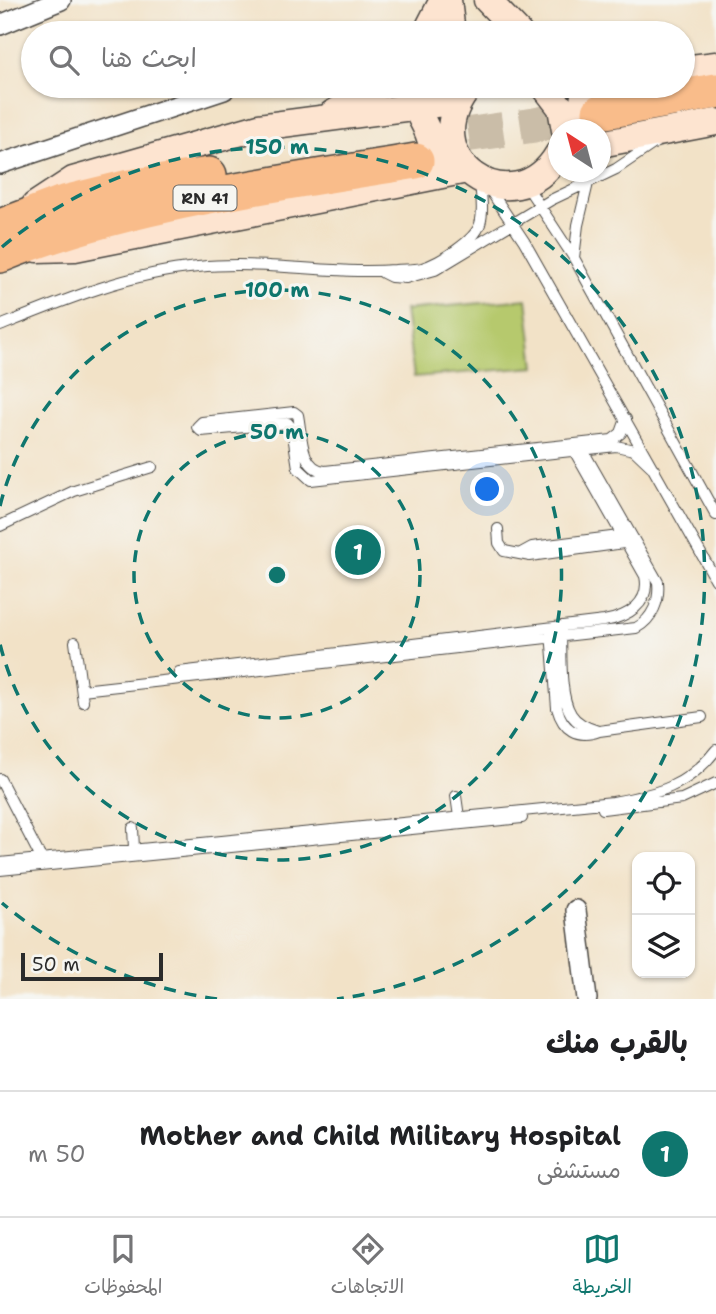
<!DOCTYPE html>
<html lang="ar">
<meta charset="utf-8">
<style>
body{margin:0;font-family:"Shantell Sans","Playpen Sans Arabic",sans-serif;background:#f2f2f2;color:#202124;direction:rtl}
.controls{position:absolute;right:21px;bottom:21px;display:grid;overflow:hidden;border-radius:14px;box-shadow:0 2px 5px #0004}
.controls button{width:63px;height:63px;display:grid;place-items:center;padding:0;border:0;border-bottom:2px solid #e0e0e0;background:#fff;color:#202124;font:35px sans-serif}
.compass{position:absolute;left:548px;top:119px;width:63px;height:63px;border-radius:50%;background:#fff;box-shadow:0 2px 5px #0004;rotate:324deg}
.scale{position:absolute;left:21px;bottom:18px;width:142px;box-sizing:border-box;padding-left:7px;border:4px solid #2b2b2b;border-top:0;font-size:19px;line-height:24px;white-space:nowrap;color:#2b2b2b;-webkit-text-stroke:5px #f6f6f2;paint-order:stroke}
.you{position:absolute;left:488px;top:490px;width:24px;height:24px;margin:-18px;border:5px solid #fff;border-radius:50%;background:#1a73e8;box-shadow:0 0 0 10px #1a73e833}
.badge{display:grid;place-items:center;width:46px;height:46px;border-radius:50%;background:#0f766e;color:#fff;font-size:23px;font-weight:700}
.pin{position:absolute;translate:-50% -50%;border:4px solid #fff;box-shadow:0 2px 7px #0006}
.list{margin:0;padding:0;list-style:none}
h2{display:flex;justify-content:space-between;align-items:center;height:91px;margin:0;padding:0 28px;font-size:30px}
h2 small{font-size:23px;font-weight:400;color:#757577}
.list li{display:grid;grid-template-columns:46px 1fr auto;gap:21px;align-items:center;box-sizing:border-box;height:126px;padding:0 28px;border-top:2px solid #e0e0e0}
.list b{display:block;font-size:26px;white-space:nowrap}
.list p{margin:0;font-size:23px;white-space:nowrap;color:#757577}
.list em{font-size:23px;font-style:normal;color:#757577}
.icon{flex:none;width:38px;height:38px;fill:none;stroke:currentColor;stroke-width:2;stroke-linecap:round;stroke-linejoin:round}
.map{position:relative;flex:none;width:716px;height:999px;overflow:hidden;direction:ltr}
.search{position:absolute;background:#fff;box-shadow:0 2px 5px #0004;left:21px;right:21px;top:21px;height:77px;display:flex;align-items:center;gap:18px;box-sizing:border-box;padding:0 24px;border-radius:38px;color:#757577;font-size:26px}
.sheet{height:217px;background:#fff}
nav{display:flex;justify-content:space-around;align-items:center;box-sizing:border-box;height:98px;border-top:2px solid #e0e0e0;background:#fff;font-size:19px;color:#757577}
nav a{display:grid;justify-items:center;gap:4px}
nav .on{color:#0f766e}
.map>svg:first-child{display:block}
.green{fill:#b6c96d;stroke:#707a4c;stroke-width:2}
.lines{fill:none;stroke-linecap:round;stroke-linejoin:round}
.highway-tunnel{stroke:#cabda8;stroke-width:35;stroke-dasharray:35 18;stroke-linecap:butt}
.lane-casing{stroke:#494642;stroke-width:12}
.street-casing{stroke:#494642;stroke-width:22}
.secondary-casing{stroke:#494642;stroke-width:29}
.highway-casing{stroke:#494642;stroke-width:38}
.lane{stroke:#fff;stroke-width:10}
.street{stroke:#fff;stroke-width:19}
.secondary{stroke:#fde4d0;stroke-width:26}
.highway{stroke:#f9bc8a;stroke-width:35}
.ring{fill:none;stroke:#0f766e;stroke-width:3.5;stroke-dasharray:12 9}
.labels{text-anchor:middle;stroke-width:6;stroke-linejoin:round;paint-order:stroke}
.shield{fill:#f6f6f2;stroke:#686867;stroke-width:2}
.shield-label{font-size:16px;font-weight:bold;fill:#2b2b2b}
.centre{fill:#0f766e;stroke:#f6f6f2;stroke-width:3.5}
.ring-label{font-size:21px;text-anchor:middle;font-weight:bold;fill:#0f766e;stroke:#f6f6f2;stroke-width:6;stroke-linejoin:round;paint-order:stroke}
</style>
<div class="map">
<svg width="716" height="999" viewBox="0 0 716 999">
<rect width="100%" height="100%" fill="#f6f6f2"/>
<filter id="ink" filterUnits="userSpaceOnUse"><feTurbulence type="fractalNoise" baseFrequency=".0143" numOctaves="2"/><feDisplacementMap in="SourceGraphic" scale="14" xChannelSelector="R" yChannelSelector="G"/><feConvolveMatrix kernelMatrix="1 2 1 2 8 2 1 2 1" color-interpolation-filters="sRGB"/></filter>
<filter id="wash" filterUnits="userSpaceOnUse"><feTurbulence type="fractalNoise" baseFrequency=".00686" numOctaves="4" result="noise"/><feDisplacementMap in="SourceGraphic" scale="28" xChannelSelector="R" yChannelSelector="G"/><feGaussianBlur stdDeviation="1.57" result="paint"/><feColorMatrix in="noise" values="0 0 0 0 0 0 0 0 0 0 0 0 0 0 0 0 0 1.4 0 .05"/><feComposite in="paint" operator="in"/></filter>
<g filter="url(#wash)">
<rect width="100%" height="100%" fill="#f2e2c7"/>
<path class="green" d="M527,299L535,367L414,377L405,310Z"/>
</g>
<g filter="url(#ink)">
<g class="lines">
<path class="highway-tunnel" d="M416,142L535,125L597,113"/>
<g class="lane-casing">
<path id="lane" d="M526,185L574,258L716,515
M488,187L524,241L716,580
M574,258L578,225L588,183
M383,273L391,277L406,278L435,270L551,200L616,169L656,142
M0,326C64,300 129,273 198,267C264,260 330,275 395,270C404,269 413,270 422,268C439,263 475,241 480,224C484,211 481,195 480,182
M626,419L621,433L612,440L325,471C300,469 302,434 298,415L294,412L202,422L197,427L201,431L288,423L292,428L298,468L311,480L616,446L634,450L654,469
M0,526L74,491L152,467
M498,529L499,543L504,551L530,556L631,542
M521,553L532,547L627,535
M561,630C562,653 559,695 571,714C577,724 588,728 598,731
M551,632L557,708C563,730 577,739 599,731L702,717
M75,642L83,702
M179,672L604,621C627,617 651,604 645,576L572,447
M82,690L636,628C653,619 660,600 658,582L581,447
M0,779L43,862
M456,796L459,817
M603,809L682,799L716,783
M133,828L134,849
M0,863L613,802C657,794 687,787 716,750
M0,870L522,818"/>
</g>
<g class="street-casing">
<path id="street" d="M0,25L61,0
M0,164L224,90
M576,910L587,999"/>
</g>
<g class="secondary-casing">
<path id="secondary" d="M448,0L452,33
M487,0L519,33
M426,33L443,0
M683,69L716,65
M470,86C408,159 514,229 558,154
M544,86L561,108L565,130
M415,107C429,131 438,149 430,177
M332,114L378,86
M587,130C581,114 581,101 587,86
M600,144L716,122
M35,205L73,180L259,127L458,101
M37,249L75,248L467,170"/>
</g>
<g class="highway-casing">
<path id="highway" d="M600,112L716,91
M0,227L60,204L129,187L209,175
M0,255C129,202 279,184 416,161"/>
</g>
<use href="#lane" class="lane"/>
<use href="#street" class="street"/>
<use href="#secondary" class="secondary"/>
<use href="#highway" class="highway"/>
</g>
</g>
<g class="ring">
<circle cx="277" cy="575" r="143"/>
<path d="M0 506A285 285 0 1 1 0 644"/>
<path d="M217 999A428 428 0 0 1 2 903M2 247A428 428 0 1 1 337 999"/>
</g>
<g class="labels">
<rect class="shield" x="173.5" y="185.5" width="63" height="25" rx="5"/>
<g class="shield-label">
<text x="205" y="204">RN 41</text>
</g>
</g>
<circle cx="277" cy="575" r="10" class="centre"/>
<g class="ring-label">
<text x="277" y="154">150 m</text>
<text x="277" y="297">100 m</text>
<text x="277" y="439">50 m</text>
</g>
</svg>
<div class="controls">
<button><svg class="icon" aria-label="locate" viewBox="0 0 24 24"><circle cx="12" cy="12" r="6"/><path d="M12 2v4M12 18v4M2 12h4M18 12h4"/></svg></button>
<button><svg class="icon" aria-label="layers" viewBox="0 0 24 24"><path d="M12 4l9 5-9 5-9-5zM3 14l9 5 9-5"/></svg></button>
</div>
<svg class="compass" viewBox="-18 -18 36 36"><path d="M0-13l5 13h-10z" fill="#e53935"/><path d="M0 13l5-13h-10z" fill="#757577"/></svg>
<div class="scale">50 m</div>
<div class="you"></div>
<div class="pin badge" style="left:358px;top:552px">1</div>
<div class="search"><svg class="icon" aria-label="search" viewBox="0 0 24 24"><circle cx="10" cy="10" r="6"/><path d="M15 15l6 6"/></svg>ابحث هنا</div>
</div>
<section class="sheet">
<h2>بالقرب منك<small></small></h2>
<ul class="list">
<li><span class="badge">1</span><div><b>Mother and Child Military Hospital</b><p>مستشفى</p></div><em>50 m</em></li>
</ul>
</section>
<nav>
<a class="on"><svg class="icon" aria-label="map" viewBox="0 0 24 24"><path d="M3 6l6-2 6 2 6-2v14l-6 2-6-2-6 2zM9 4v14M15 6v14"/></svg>الخريطة</a>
<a><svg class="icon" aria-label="directions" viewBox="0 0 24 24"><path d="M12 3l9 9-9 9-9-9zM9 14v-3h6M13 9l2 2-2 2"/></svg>الاتجاهات</a>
<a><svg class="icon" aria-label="saved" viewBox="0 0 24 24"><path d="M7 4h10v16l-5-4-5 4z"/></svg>المحفوظات</a>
</nav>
